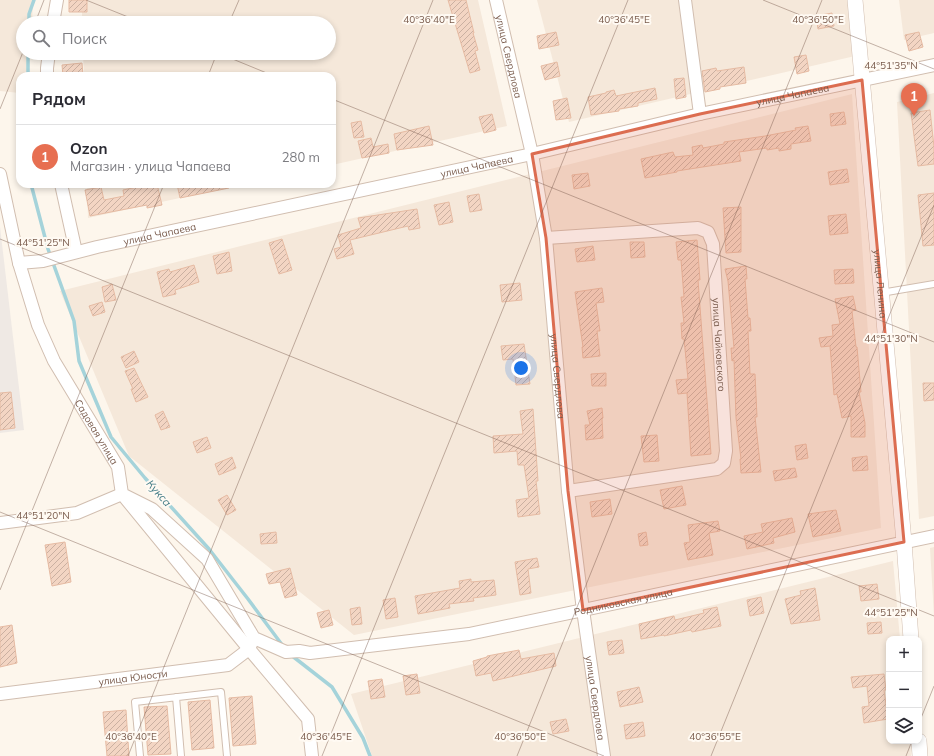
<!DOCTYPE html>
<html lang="ru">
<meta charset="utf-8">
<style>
body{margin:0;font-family:Mulish,sans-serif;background:#f2f2f3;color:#2b2b33}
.controls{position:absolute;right:12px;bottom:12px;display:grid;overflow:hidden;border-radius:8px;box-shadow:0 2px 6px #0003}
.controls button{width:36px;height:36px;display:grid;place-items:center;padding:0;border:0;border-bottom:1px solid #e1e1e2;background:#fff;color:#2b2b33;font:20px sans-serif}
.you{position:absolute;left:521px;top:368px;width:14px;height:14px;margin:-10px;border:3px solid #fff;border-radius:50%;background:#1a73e8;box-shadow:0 0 0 6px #1a73e833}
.badge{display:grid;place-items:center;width:26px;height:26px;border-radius:50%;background:#e76f51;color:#fff;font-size:13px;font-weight:700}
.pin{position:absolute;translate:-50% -33px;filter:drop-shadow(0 1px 2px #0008)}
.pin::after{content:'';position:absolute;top:21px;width:14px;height:12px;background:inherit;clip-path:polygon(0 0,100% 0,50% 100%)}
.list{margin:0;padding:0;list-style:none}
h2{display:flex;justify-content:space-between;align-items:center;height:52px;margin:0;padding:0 16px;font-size:17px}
h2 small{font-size:13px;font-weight:400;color:#7c7c81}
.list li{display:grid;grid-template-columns:26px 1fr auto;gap:12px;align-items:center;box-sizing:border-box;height:64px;padding:0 16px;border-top:1px solid #e1e1e2}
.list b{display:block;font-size:15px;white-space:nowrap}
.list p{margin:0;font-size:13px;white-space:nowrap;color:#7c7c81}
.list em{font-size:13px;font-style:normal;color:#7c7c81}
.icon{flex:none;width:22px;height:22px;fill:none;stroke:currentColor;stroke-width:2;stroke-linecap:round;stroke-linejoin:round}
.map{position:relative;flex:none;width:934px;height:756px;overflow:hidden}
.search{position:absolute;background:#fff;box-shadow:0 2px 6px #0003;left:16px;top:16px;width:320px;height:44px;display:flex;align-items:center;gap:10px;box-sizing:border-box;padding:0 14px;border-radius:22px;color:#7c7c81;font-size:15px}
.panel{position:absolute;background:#fff;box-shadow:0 2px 6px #0003;left:16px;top:72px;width:320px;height:116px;border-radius:12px}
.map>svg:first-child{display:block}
.residential{fill:#f5e8da}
.industrial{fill:#efe9e4}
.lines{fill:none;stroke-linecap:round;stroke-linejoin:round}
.stream{stroke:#a5d3da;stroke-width:3.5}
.building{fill:url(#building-hatch);stroke:#e6bba3}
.service-casing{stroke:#d1beb0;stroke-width:8}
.minor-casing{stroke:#d1beb0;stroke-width:14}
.tertiary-casing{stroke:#d1beb0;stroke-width:16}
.service{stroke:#fff;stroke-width:6}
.minor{stroke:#fff;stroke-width:12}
.tertiary{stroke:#fff;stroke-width:15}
.marked{fill:#dc6d51;fill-opacity:0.2;stroke:#dc6d51;stroke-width:3;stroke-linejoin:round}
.ticks{fill:none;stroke:#7a5c4d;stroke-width:1;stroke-opacity:0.45}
.labels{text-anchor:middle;stroke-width:4;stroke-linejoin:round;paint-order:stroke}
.street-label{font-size:10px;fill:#7a5c4d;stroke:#fffaf3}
.water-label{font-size:11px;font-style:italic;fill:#437c86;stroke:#fffaf3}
.ticks-label{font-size:10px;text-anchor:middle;fill:#7a5c4d;stroke:#fffaf3;stroke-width:4;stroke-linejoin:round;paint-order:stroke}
</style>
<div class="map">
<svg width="934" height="756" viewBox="0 0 934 756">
<defs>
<pattern id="building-hatch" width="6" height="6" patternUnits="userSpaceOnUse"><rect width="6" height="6" fill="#f3d5c3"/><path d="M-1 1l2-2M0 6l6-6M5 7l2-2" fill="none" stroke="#cab0a1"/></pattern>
</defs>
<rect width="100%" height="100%" fill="#fdf6ec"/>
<path class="residential" d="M0,0H33L32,23H23V53H30L29,76H20V93L0,91Z
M82,0H478L507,126L332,165V76H84L83,53H329V23H82Z
M537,0H850L855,56L569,122Z
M899,0H934V33L904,40Z
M934,93V516L919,519L897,102Z
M852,94L881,528L354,635L129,456L60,291Z
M87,184H244L88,218Z
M934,547V616L930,548Z
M893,561L900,639H889V741H910L911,756H372L351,694Z"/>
<path class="industrial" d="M0,227L24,430L0,433Z"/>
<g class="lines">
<path class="stream" d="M29,23V14L34,0
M28,76V53
M31,184L48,249L74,321L79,361L111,437L145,478L209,549L248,599L283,646
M291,655L332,687L363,738L370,756"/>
</g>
<path class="building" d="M69,0H87V12H69Z
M448,0H466L474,33H473L478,50L475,51L480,70L470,73Z
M832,13L834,26L818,29L816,16Z
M556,32L559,45L539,49L537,36Z
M919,32L923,47L909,51L905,35Z
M806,55L809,71L797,74L794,57Z
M557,62L560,76L545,80L541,66Z
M82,63L83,76H63L62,65Z
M744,67L746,83L720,87V89L705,92L702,71L716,68L717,71Z
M684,78L686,97L676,99L674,79Z
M655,88L657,99L638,103V106L619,109V111L591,115L588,97L606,93V92L614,90L616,96Z
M567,98L571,118L556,120L553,101Z
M930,110L934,147V164L918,166L911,113Z
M844,112L846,124L831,126L830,114Z
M492,114L496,130L484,133L479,117Z
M361,121L364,137L354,138L351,123Z
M429,126L433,145L397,150L394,134Z
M808,126L811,141L791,144V149L779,151V148L767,150V148L739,152L741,161L677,171V172L645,178L641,159L673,152L675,157L693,155L692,147L702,145L703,148L724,144V142L765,136L796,130L795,128Z
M371,138L373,147L388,144L389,153L362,158L358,141Z
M847,169L849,182L830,185L828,172Z
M588,173L590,186L574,189L572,175Z
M142,184H157L162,205L147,208V205L90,216L85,190L101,187L104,200L124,196L123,190L142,186Z
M177,184H229V188L180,198Z
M934,193V245L923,246L918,195Z
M479,194L482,210L470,212L467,196Z
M449,202L453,222L439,225L434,205Z
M741,207V252L726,253L723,208Z
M417,209L420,228L409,230L408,226L350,240L354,254L337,259L334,249L341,247L338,235L361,228L358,218Z
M846,214L848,233L830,235L828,216Z
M282,239L292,270L279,274L269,243Z
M697,240L700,280H698L711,454L691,456L687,393L678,394L676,380L688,379L684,339H682L681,323H684L681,297H684L681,260H678L676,242Z
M630,242H644L645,257L631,258Z
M593,246L595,260L577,262L575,249Z
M229,252L232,271L217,274L213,256Z
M194,265L199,282L175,290L176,294L163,297L157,272L169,269L170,272Z
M746,266L747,279H745L748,318H750L751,331H748L750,374H755L757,417H755L761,472L741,473L740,459H741L736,418L734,360L732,361L731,348H734L728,281L725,269Z
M853,269L854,283L835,284L834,270Z
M520,283L522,300L502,302L500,285Z
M112,284L116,300L105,302L102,287Z
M602,288L604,302L596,303L600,331H597L600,356L583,358L582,347H583L575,292Z
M853,296L856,310L852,311L856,347H857L861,392H859L865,423V437H851V416L842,418L837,394L834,395L830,346L821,347L819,338L833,336L832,325L840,324L835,299Z
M102,302L105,312L93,316L89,306Z
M524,344L530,384L516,385L513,359L503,360L501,346Z
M134,351L139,362L126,368L121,357Z
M134,368L148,397L136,402L131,389H133L125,371Z
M606,373V386H592L591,374Z
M923,383H934V400L924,401Z
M11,392L15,428L0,430V393Z
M602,408L603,418L602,419L603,438L586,440L585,425H590L587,411Z
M533,409L538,481H536L540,514L518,517L516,500L529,498L524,465H518L517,451L494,453L493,436L523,434L520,411Z
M163,411L170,427L161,430L155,415Z
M657,435L659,461L644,462L641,436Z
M207,437L211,448L197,453L193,442Z
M806,444L808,458L797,460L795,446Z
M867,456L868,470L853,471L852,458Z
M232,457L236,468L219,475L215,464Z
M795,468L797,477L775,481L773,471Z
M682,486L686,505L664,509L660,490Z
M227,495L236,510L227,515L218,500Z
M610,499L612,514L592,517L590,502Z
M836,510L841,531L813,537L808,514Z
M792,518L795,532L773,538L774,543L747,549L744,536L763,532L761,524Z
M718,521L720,531L709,533L713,555L688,560L684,543L690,542L688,525Z
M276,532L277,543L261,544L260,534Z
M646,532L648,545L640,546L638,534Z
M65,542L71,582L52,586L45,545Z
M537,558L539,567L528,569L531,593L520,595L515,562Z
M290,568L297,595L285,598L280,582L269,584L266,574Z
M471,579V582L494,580L496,595L473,598L474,601L449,604L450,608L418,614L415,596L460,588L459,581Z
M877,584L879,599L861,601L859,586Z
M815,588L820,620L791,624L785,599L801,595L800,591Z
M761,597L764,613L750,616L747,600Z
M395,598L398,617L386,619L383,600Z
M360,607L362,624L352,625L350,609Z
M717,607L721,626L692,632L691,630L664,636V635L641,639L639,624L674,616L675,620L704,613L703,610Z
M329,610L333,625L321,628L317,613Z
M881,622L882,633L868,634L867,623Z
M12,625L17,663L0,667V627Z
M622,640L624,653L609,655L607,642Z
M519,650L521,659L554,653L556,666L493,681L491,673L476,676L473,661L487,657V656Z
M417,674L420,693L406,695L403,676Z
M884,674L886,690H884L888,719L864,723L862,707L869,706L867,686L853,688L851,677Z
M382,679L385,697L371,699L368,681Z
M639,687L643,702L620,707L617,692Z
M252,696L256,744L233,746L229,698Z
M210,700L214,748L192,750L188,702Z
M167,706L171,754L148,755L144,707Z
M126,710L129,756H107L103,712Z
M566,719L569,731L553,734L550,722Z
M643,722L645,736L626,739L624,725Z"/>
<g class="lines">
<g class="service-casing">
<path id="service" d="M881,293L934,284
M176,697L181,756
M140,756L135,702L221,692L227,756"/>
</g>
<g class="minor-casing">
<g id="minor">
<path id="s1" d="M496,0L532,154L546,238L568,491L583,610L604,756"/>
<path d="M685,0L700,114"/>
<path d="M53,23L57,0"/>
<path d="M47,76V68L49,53"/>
<path id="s2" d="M0,174L19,263L38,325L54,361L118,467L122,494L152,509L207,559L254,638L286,652L299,651L310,653L469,634L934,536"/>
<path d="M61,184L76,252"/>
<path id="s3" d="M546,238L698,228L708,232L713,244L726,451L724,463L717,469L568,491"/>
<path id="s4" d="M19,263L43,261L97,247L532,154L700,114L934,65"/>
<path d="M0,523L77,513L122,494L249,649L308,719L312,756"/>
<path id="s5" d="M0,694L228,665L249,649L252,642"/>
</g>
</g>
<g class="tertiary-casing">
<g id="tertiary">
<path id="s6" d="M855,0L904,542L911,639"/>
<path d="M919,741L920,756"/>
</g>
</g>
<use href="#service" class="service"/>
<use href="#minor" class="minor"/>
<use href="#tertiary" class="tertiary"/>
</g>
<path class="marked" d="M862,80L904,542L583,610L568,491L546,238L532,154L700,114Z"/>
<path class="ticks" d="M86,0L143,23M763,0L934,69M35,23L44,0M229,23L239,0M218,53L274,76M208,76L217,53M332,99L934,342M0,109L23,52M0,239L934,616M0,512L604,756M0,590L164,184M919,723L934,686M128,756L433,0M322,756L628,0M517,756L822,0M711,756L934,205M906,756L912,741"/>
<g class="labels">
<g class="street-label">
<text dy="4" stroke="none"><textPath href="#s1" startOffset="58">улица Свердлова</textPath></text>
<text dy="4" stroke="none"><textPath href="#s4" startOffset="792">улица Чапаева</textPath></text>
<text dy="4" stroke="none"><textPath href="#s4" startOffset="468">улица Чапаева</textPath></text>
<text dy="4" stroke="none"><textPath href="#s4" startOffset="144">улица Чапаева</textPath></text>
<text dy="4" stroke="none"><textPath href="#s6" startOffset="285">улица Ленина</textPath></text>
<text dy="4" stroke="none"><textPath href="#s3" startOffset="277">улица Чайковского</textPath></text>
<text dy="4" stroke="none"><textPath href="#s1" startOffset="382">улица Свердлова</textPath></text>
<text dy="4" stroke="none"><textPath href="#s2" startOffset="278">Садовая улица</textPath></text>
<text dy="4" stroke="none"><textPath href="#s2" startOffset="923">Родниковская улица</textPath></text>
<text dy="4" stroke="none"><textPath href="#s5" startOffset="134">улица Юности</textPath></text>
<text dy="4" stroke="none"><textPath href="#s1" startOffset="706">улица Свердлова</textPath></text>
</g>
<g class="water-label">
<text transform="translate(159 493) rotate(49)" y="4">Кукса</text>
</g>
</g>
<g class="ticks-label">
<text x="429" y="23">40°36'40"E</text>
<text x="624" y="23">40°36'45"E</text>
<text x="818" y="23">40°36'50"E</text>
<text x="891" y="69">44°51'35"N</text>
<text x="43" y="246">44°51'25"N</text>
<text x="891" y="342">44°51'30"N</text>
<text x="43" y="519">44°51'20"N</text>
<text x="891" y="616">44°51'25"N</text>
<text x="131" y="740">40°36'40"E</text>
<text x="326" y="740">40°36'45"E</text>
<text x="520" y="740">40°36'50"E</text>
<text x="715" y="740">40°36'55"E</text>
</g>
</svg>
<div class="controls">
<button>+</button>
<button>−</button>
<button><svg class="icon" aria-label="layers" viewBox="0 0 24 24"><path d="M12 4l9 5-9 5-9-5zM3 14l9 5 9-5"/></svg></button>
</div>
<div class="you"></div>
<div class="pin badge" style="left:914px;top:116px">1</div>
<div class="search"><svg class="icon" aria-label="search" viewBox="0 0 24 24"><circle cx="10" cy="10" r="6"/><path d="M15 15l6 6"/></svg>Поиск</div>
<section class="panel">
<h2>Рядом<small></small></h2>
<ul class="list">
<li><span class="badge">1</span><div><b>Ozon</b><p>Магазин · улица Чапаева</p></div><em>280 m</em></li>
</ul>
</section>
</div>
